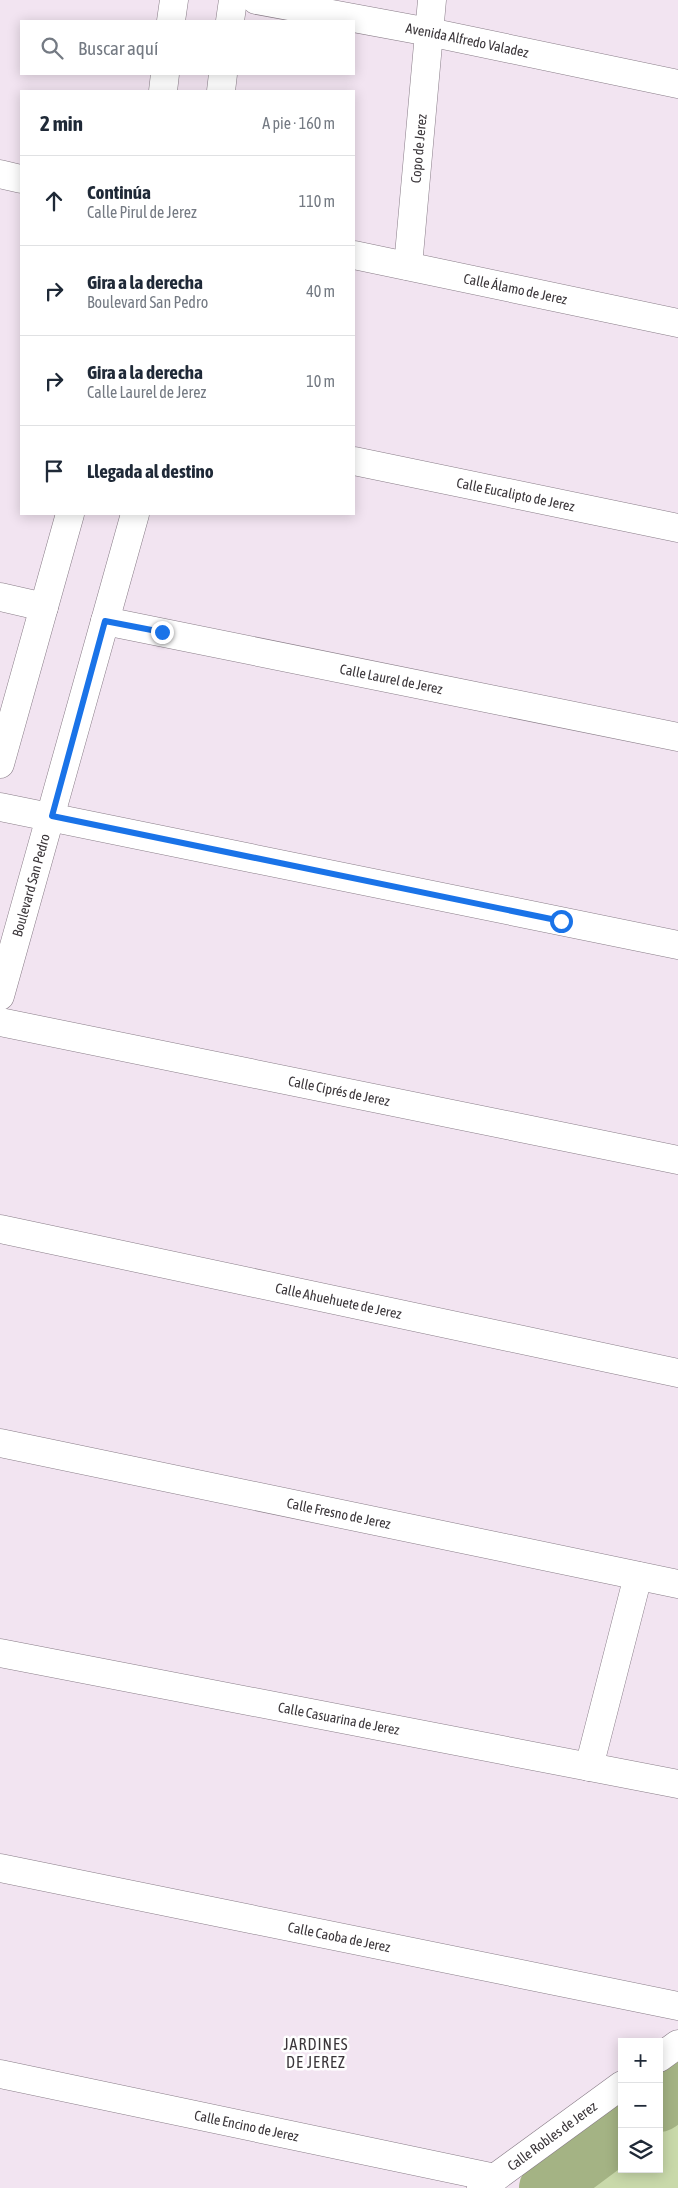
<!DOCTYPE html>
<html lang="es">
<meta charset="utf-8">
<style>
body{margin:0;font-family:"Asap Condensed",sans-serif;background:#f6f6f7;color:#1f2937}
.controls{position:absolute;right:15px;bottom:15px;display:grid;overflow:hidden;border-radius:0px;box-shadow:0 2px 12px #0003}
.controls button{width:45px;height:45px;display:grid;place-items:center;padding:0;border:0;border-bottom:1px solid #e0e1e3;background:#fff;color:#1f2937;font:25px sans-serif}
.stop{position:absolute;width:15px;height:15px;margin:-11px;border:4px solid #1a73e8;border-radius:50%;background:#fff}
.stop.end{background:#1a73e8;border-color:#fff;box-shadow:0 1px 5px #0008}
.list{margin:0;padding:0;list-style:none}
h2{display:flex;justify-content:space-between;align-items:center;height:65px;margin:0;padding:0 20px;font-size:21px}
h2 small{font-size:16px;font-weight:400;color:#747a83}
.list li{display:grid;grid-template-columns:32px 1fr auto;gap:15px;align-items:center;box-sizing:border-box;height:90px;padding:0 20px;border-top:1px solid #e0e1e3}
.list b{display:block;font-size:19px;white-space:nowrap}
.list p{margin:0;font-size:16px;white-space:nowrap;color:#747a83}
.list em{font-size:16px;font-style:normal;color:#747a83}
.icon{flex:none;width:28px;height:28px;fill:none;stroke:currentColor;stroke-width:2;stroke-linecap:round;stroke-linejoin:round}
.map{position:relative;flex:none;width:678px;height:2188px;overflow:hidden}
.search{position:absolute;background:#fff;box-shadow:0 2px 12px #0003;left:20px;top:20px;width:335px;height:55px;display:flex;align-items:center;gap:12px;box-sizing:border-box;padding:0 18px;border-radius:0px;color:#747a83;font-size:19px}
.panel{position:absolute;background:#fff;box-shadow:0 2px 12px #0003;left:20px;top:90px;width:335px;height:425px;border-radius:0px}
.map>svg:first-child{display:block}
.green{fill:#c9d9aa}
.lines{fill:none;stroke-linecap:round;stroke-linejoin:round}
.river{stroke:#a4b384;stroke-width:56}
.minor-casing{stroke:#887c87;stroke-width:29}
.minor{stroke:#fff;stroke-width:28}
.route{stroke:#1a73e8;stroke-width:6}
.labels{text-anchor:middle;stroke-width:5;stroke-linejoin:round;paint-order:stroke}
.street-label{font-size:14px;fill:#3b363a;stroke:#fff}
.quarter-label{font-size:16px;letter-spacing:1px;fill:#3b363a;stroke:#fff}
</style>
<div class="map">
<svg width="678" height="2188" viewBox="0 0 678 2188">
<rect width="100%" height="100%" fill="#f2e4f1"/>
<path class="green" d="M678,2104V2188H566L622,2146V2169H659V2118Z"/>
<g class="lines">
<path class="river" d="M659,2104L678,2090
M547,2188L622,2132"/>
<g class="minor-casing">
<g id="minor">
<path id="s1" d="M256,0L429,32L678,84"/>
<path d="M171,21L174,0"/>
<path d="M230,21L233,0"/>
<path d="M163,91L165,74"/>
<path d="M221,91L223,74"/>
<path d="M0,174L21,179"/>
<path id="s2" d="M354,255L678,323"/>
<path id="s3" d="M408,266L432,0"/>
<path id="s4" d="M354,461L678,528"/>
<path d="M0,597L44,607"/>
<path id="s5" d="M105,621L678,737"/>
<path d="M0,764L70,514"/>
<path d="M0,807L678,945"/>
<path id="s6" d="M0,996L135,514"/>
<path id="s7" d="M0,1022L678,1160"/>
<path id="s8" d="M0,1229L678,1373"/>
<path id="s9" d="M0,1443L678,1584"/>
<path id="s10" d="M0,1653L678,1784"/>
<path d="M589,1767L638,1576"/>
<path id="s11" d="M0,1868L678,2006"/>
<path d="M659,2058L678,2044"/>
<path id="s12" d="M0,2074L495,2178"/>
<path id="s13" d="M481,2188L622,2085"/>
</g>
</g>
<use href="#minor" class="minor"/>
</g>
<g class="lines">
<path class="route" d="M162,632L105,621L52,816L561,921"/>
</g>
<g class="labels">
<g class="street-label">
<text dy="5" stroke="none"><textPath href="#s1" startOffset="215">Avenida Alfredo Valadez</textPath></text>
<text dy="5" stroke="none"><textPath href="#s3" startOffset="118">Copo de Jerez</textPath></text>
<text dy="5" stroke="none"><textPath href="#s2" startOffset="165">Calle Álamo de Jerez</textPath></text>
<text dy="5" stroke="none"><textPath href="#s4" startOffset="165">Calle Eucalipto de Jerez</textPath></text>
<text dy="5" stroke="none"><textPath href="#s5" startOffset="292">Calle Laurel de Jerez</textPath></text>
<text dy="5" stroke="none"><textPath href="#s6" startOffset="115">Boulevard San Pedro</textPath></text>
<text dy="5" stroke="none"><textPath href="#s7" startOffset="346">Calle Ciprés de Jerez</textPath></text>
<text dy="5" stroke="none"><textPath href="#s8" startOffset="346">Calle Ahuehuete de Jerez</textPath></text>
<text dy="5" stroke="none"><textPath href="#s9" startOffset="346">Calle Fresno de Jerez</textPath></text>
<text dy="5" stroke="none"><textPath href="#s10" startOffset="345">Calle Casuarina de Jerez</textPath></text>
<text dy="5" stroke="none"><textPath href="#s11" startOffset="346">Calle Caoba de Jerez</textPath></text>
<text dy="5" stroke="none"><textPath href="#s12" startOffset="252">Calle Encino de Jerez</textPath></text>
<text dy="5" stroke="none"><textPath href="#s13" startOffset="88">Calle Robles de Jerez</textPath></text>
</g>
<g class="quarter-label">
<text x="316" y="2050">JARDINES<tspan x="316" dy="18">DE JEREZ</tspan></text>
</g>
</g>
</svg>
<div class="controls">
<button>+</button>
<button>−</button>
<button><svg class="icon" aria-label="layers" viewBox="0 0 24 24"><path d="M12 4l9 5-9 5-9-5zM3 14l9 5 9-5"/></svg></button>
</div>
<div class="stop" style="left:561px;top:921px"></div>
<div class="stop end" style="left:162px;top:632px"></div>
<div class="search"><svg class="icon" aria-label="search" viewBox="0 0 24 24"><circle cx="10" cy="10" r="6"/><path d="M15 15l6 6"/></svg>Buscar aquí</div>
<section class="panel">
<h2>2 min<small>A pie · 160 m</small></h2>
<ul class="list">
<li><svg class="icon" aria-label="ahead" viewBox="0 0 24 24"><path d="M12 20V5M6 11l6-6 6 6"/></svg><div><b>Continúa</b><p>Calle Pirul de Jerez</p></div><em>110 m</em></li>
<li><svg class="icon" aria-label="right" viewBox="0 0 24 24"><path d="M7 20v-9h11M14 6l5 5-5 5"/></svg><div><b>Gira a la derecha</b><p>Boulevard San Pedro</p></div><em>40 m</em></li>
<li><svg class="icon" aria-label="right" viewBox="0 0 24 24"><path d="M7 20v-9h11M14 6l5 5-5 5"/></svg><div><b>Gira a la derecha</b><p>Calle Laurel de Jerez</p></div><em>10 m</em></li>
<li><svg class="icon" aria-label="arrive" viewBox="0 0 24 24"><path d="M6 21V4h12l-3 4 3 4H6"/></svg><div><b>Llegada al destino</b></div></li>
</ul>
</section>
</div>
